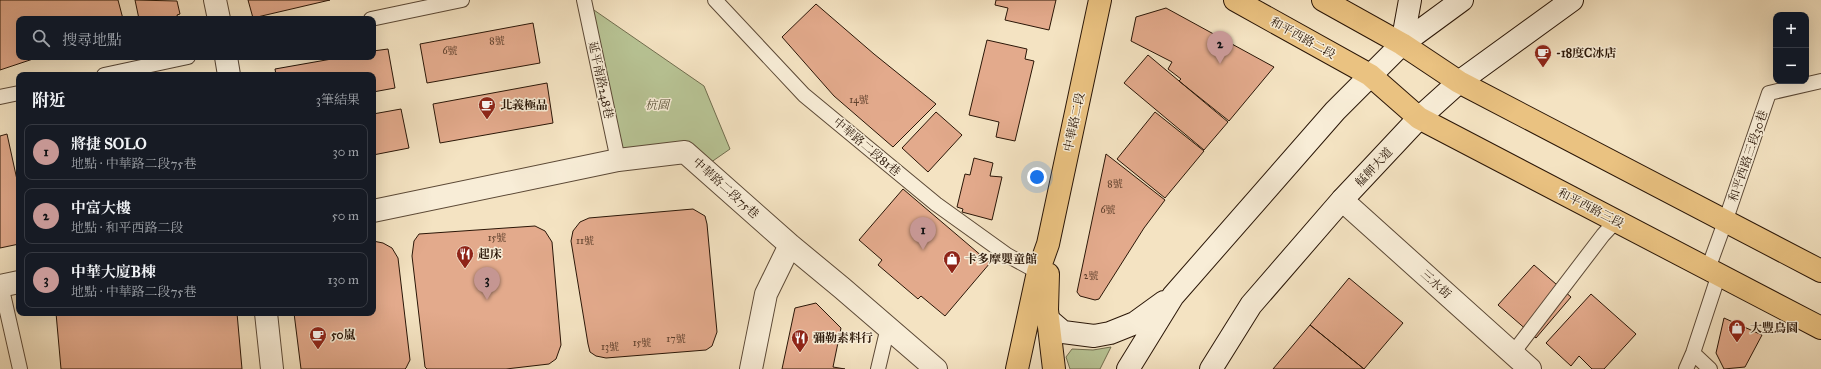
<!DOCTYPE html>
<html lang="zh-TW">
<meta charset="utf-8">
<style>
body{margin:0;font-family:"IM FELL Great Primer","Noto Serif TC",serif;background:#20242c;color:#f1f3f6}
.controls{position:absolute;right:12px;top:12px;display:grid;overflow:hidden;border-radius:8px;box-shadow:0 4px 16px #0002}
.controls button{width:36px;height:36px;display:grid;place-items:center;padding:0;border:0;border-bottom:1px solid #363941;background:#171b24;color:#f1f3f6;font:20px sans-serif}
.you{position:absolute;left:1037px;top:177px;width:14px;height:14px;margin:-10px;border:3px solid #fff;border-radius:50%;background:#1a73e8;box-shadow:0 0 0 6px #1a73e833}
.badge{display:grid;place-items:center;width:26px;height:26px;border-radius:50%;background:#c59692;color:#111;font-size:13px;font-weight:700}
.pin{position:absolute;translate:-50% -33px;filter:drop-shadow(0 1px 2px #0008)}
.pin::after{content:'';position:absolute;top:21px;width:14px;height:12px;background:inherit;clip-path:polygon(0 0,100% 0,50% 100%)}
.list{margin:0;padding:0;list-style:none}
h2{display:flex;justify-content:space-between;align-items:center;height:52px;margin:0;padding:0 16px;font-size:17px}
h2 small{font-size:13px;font-weight:400;color:#9ea1a6}
.list li{display:grid;grid-template-columns:26px 1fr auto;gap:12px;align-items:center;box-sizing:border-box;height:56px;margin:0 8px 8px;padding:0 8px;border:1px solid #363941;border-radius:8px}
.list b{display:block;font-size:15px;white-space:nowrap}
.list p{margin:0;font-size:13px;white-space:nowrap;color:#9ea1a6}
.list em{font-size:13px;font-style:normal;color:#9ea1a6}
.icon{flex:none;width:22px;height:22px;fill:none;stroke:currentColor;stroke-width:2;stroke-linecap:round;stroke-linejoin:round}
.map{position:relative;flex:none;width:1821px;height:369px;overflow:hidden}
.search{position:absolute;background:#171b24;box-shadow:0 4px 16px #0002;left:16px;top:16px;width:360px;height:44px;display:flex;align-items:center;gap:10px;box-sizing:border-box;padding:0 14px;border-radius:8px;color:#9ea1a6;font-size:15px}
.panel{position:absolute;background:#171b24;box-shadow:0 4px 16px #0002;left:16px;top:72px;width:360px;height:244px;border-radius:8px}
.map>svg:first-child{display:block}
.green{fill:#b8c495;stroke:#716d4e}
.building{fill:#e3aa8c;stroke:#2a1607}
.lines{fill:none;stroke-linecap:round;stroke-linejoin:round}
.lane-casing{stroke:#5c4936;stroke-width:16}
.street-casing{stroke:#5c4936;stroke-width:24}
.secondary-casing{stroke:#2a1607;stroke-width:24}
.primary-casing{stroke:#2a1607;stroke-width:24}
.lane{stroke:#f8edd7;stroke-width:14}
.street{stroke:#f8edd7;stroke-width:22}
.secondary{stroke:#f8edd7;stroke-width:22}
.primary{stroke:#eac281;stroke-width:22}
.labels{text-anchor:middle;stroke-width:3;stroke-linejoin:round;paint-order:stroke}
.number-label{font-size:10px;fill:#583b28}
.street-label{font-size:12px;fill:#2a1607;stroke:#f8edd7}
.poi-label{font-size:12px;font-weight:bold;fill:#2a1607;stroke:#f8edd7;text-anchor:start}
.park-label{font-size:12px;font-style:italic;fill:#5c5339;stroke:#f8edd7}
</style>
<div class="map">
<svg width="1821" height="369" viewBox="0 0 1821 369">
<rect width="100%" height="100%" fill="#f4e3c2"/>
<filter id="stains"><feTurbulence type="fractalNoise" baseFrequency=".005" numOctaves="4"/><feColorMatrix values="0 0 0 0 .2 0 0 0 0 .09 0 0 0 0 .02 0 0 0 .5 -.17"/></filter>
<radialGradient id="worn" r=".72"><stop offset=".6" stop-color="#630" stop-opacity="0"/><stop offset="1" stop-color="#630" stop-opacity=".3"/></radialGradient>
<path class="green" d="M591,8L704,86L730,149L707,165L624,154Z
M1111,347L1100,369H1070L1066,357L1072,349L1093,350Z"/>
<path class="building" d="M0,0H118L123,19H19V57H39L0,70Z
M135,0L177,1L180,14L177,15L178,19H139Z
M248,0H330L253,18Z
M996,0H1056L1049,30L1005,20L1008,8L995,5Z
M816,4L874,54L936,104L893,147L834,96L782,37Z
M1166,8L1274,67L1229,121L1179,81L1181,79L1168,69L1172,62L1131,41L1136,17Z
M533,23L540,63L427,83L420,44Z
M987,40L1027,49L1025,59L1034,61L1015,141L996,137L999,122L969,115Z
M388,49L395,88L373,92V75H276L275,69L343,57H373V51Z
M1148,55L1228,122L1204,150L1124,83Z
M547,83L553,123L440,143L433,104Z
M401,109L409,148L373,155V114Z
M936,112L962,135L928,172L902,148Z
M1155,112L1204,151L1165,198L1117,159Z
M7,134L19,189V244L0,248V136Z
M1106,154L1165,200L1144,228L1099,299L1095,300L1080,296L1077,292Z
M974,158L993,163L990,176L1002,177L992,220L962,212L963,209L957,207L965,174L970,175Z
M903,189L990,263L945,316L921,296L918,299L878,265L882,260L859,240Z
M693,209L705,216L707,224L717,332L712,346L706,350L606,358L596,356L590,352L588,344L571,241L573,231L580,222L589,218Z
M535,226L545,231L552,242L561,345L556,359L549,364L506,369H427L425,367L412,256L414,241L419,234Z
M373,241L383,243L392,248L398,258L410,360L406,368L405,369H301L294,313H373Z
M1534,265L1571,297L1536,338L1498,305Z
M1349,278L1403,323L1364,369L1310,325Z
M1591,294L1636,334L1604,369H1592L1579,356L1571,366L1546,343Z
M816,303L841,328L833,367L845,369H782L795,308Z
M56,313H237L242,369H61Z
M1724,318L1762,335L1745,367L1724,369L1716,353Z
M1310,325L1364,369H1273Z"/>
<g class="lines">
<g class="lane-casing">
<path id="lane" d="M584,0L618,160
M715,0L804,95L936,204L1007,255L1038,272
M371,19L462,0
M104,75L188,57
M0,97L19,93
M1708,269L1725,222L1769,93L1821,81
M1,285L20,369
M1513,353L1603,235L1616,221
M1693,353L1710,369
M878,369L888,327
M1686,369L1693,353L1719,274"/>
</g>
<g class="street-casing">
<path id="street" d="M215,0L219,19
M226,57L229,75
M1342,200L1530,369
M373,211L618,160L685,152L790,245L842,288L936,369
M0,286L19,282
M266,313L272,369
M751,369L766,294L790,245"/>
</g>
<g class="secondary-casing">
<path id="secondary" d="M1402,44L1410,0
M1049,320L1063,332L1094,336L1110,333L1135,323L1164,302
M1128,369L1173,296L1335,111L1402,44L1462,0
M1211,369L1251,305L1342,200L1419,118L1459,82L1572,0"/>
</g>
<g class="primary-casing">
<path id="primary" d="M1235,0L1370,75L1419,118L1821,328
M1323,0L1402,44L1459,82L1821,271
M1048,274L1047,310L1054,369
M1017,369L1038,272L1048,244L1100,0"/>
</g>
<use href="#lane" class="lane"/>
<use href="#street" class="street"/>
<use href="#secondary" class="secondary"/>
<use href="#primary" class="primary"/>
</g>
<defs>
<g id="cafe-pin" transform="scale(0.9)"><path d="M0 17L-7.5 6A9.5 9.5 0 1 1 7.5 6Z" fill="#8f2418" stroke="#f8edd7"/><path d="M-5.5-4.5H6V0H3Q3 3.5 0 3.5H-2.5Q-5.5 3.5-5.5 0ZM3-3.2v2h1.7v-2ZM-6 4.5H4V6H-6Z" fill="#fff"/></g>
<g id="restaurant-pin" transform="scale(0.9)"><path d="M0 17L-7.5 6A9.5 9.5 0 1 1 7.5 6Z" fill="#8f2418" stroke="#f8edd7"/><path d="M-5-6h1v4h1v-4h1v4h1v-4h1v5L-1.5 .5V6h-2V.5L-5-1ZM5-6V6H3V1.5H1.5Q1.5-4 5-6Z" fill="#fff"/></g>
<g id="shop-pin" transform="scale(0.9)"><path d="M0 17L-7.5 6A9.5 9.5 0 1 1 7.5 6Z" fill="#8f2418" stroke="#f8edd7"/><path d="M-5-2.5h2.3a2.7 3.5 0 0 1 5.4 0H5L5.5 6h-11ZM-1.5-2.5h3a1.5 2.3 0 0 0-3 0Z" fill="#fff"/></g>
</defs>
<g fill-rule="evenodd">
<use href="#cafe-pin" x="1543" y="53"/>
<use href="#cafe-pin" x="487" y="105"/>
<use href="#restaurant-pin" x="465" y="254"/>
<use href="#shop-pin" x="952" y="259"/>
<use href="#shop-pin" x="1737" y="328"/>
<use href="#cafe-pin" x="318" y="335"/>
<use href="#restaurant-pin" x="800" y="338"/>
</g>
<g class="labels">
<g class="number-label">
<text x="497" y="44">8號</text>
<text x="450" y="54">6號</text>
<text x="859" y="103">14號</text>
<text x="1115" y="187">8號</text>
<text x="1108" y="213">6號</text>
<text x="497" y="241">15號</text>
<text x="585" y="244">11號</text>
<text x="1091" y="279">2號</text>
<text x="676" y="342">17號</text>
<text x="642" y="346">15號</text>
<text x="610" y="350">13號</text>
</g>
<g class="street-label">
<text transform="translate(1303 38) rotate(29)" y="4">和平西路二段</text>
<text transform="translate(601 80) rotate(78)" y="4">延平南路248巷</text>
<text transform="translate(1074 122) rotate(-78)" y="4">中華路二段</text>
<text transform="translate(867 147) rotate(40)" y="4">中華路二段81巷</text>
<text transform="translate(1748 156) rotate(-71)" y="4">和平西路三段30巷</text>
<text transform="translate(1374 167) rotate(-47)" y="4">艋舺大道</text>
<text transform="translate(726 188) rotate(42)" y="4">中華路二段75巷</text>
<text transform="translate(1591 208) rotate(27)" y="4">和平西路三段</text>
<text transform="translate(1436 284) rotate(42)" y="4">三水街</text>
</g>
<g class="poi-label">
<text x="1556" y="57">-18度C冰店</text>
<text x="500" y="109">北義極品</text>
<text x="478" y="258">起床</text>
<text x="965" y="263">卡多摩嬰童館</text>
<text x="1750" y="332">大豐鳥園</text>
<text x="331" y="339">50嵐</text>
<text x="813" y="342">彌勒素料行</text>
</g>
<g class="park-label">
<text x="657" y="109">杭園</text>
</g>
</g>
<rect width="100%" height="100%" filter="url(#stains)"/>
<rect width="100%" height="100%" fill="url(#worn)"/>
</svg>
<div class="controls">
<button>+</button>
<button>−</button>
</div>
<div class="you"></div>
<div class="pin badge" style="left:923px;top:250px">1</div>
<div class="pin badge" style="left:1220px;top:64px">2</div>
<div class="pin badge" style="left:487px;top:300px">3</div>
<div class="search"><svg class="icon" aria-label="search" viewBox="0 0 24 24"><circle cx="10" cy="10" r="6"/><path d="M15 15l6 6"/></svg>搜尋地點</div>
<section class="panel">
<h2>附近<small>3筆結果</small></h2>
<ul class="list">
<li><span class="badge">1</span><div><b>將捷 SOLO</b><p>地點 · 中華路二段75巷</p></div><em>30 m</em></li>
<li><span class="badge">2</span><div><b>中富大樓</b><p>地點 · 和平西路二段</p></div><em>50 m</em></li>
<li><span class="badge">3</span><div><b>中華大廈B棟</b><p>地點 · 中華路二段75巷</p></div><em>130 m</em></li>
</ul>
</section>
</div>
